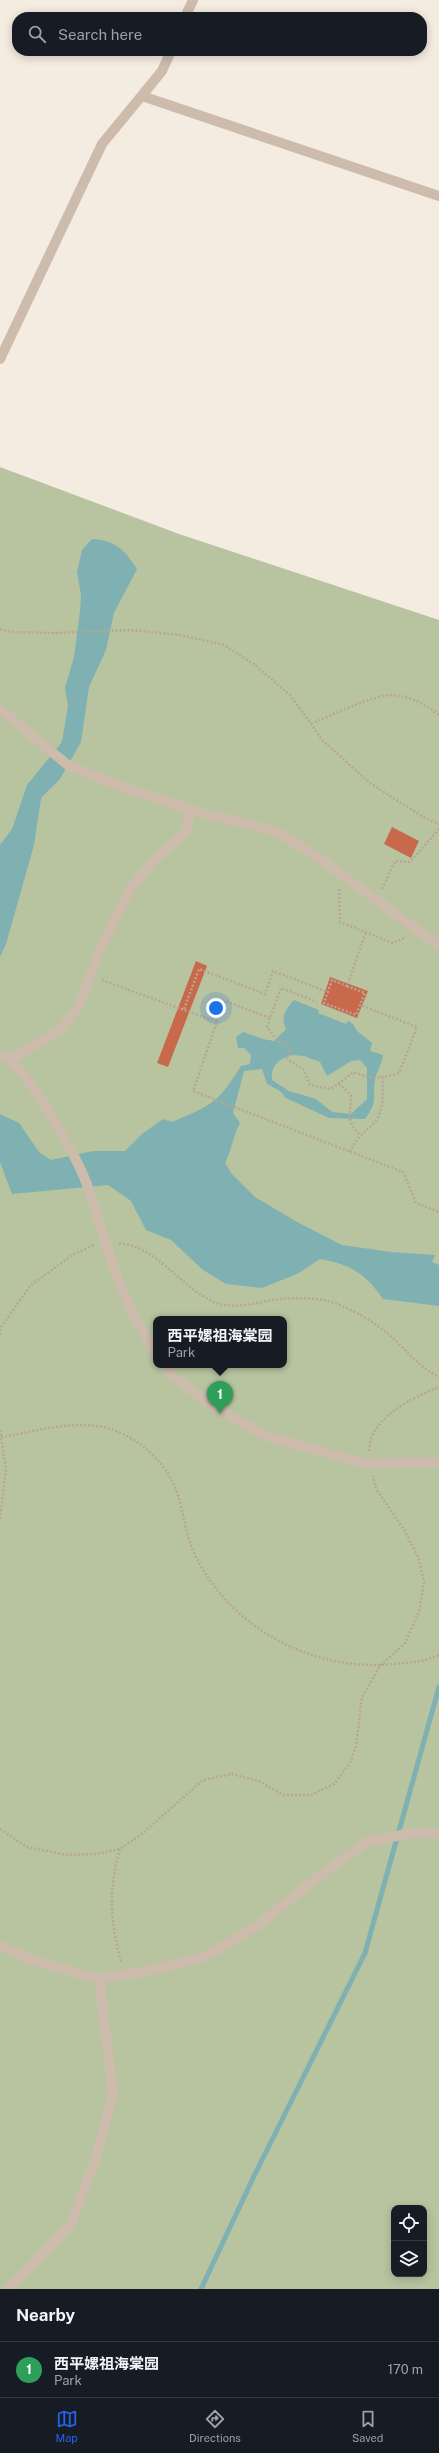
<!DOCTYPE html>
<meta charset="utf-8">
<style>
body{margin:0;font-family:"Public Sans","Noto Sans SC",sans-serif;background:#20242c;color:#f1f3f6}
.controls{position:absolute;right:12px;bottom:12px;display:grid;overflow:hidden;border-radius:8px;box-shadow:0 2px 10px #0003}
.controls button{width:36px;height:36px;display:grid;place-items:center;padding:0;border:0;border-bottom:1px solid #363941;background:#171b24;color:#f1f3f6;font:20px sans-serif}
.you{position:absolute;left:216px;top:1008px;width:14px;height:14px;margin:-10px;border:3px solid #fff;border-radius:50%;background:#1a73e8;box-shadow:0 0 0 6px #1a73e833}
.badge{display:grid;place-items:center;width:26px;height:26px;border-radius:50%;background:#2563eb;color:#fff;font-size:13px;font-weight:700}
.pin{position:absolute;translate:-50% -33px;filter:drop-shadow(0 1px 2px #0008)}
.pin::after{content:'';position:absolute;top:21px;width:14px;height:12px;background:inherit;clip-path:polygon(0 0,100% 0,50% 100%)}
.popup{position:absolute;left:153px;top:1316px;width:134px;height:52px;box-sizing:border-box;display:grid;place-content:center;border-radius:8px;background:#171b24;filter:drop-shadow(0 1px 3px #0005);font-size:13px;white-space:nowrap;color:#9ea1a6}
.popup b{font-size:15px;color:#f1f3f6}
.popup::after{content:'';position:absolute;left:50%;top:100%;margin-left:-8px;border:8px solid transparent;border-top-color:#171b24}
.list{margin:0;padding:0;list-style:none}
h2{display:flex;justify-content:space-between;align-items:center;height:52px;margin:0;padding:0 16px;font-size:17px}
h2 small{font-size:13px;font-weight:400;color:#9ea1a6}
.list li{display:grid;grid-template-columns:26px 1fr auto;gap:12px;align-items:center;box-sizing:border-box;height:56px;padding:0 16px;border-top:1px solid #363941}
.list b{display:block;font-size:15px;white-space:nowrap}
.list p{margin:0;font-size:13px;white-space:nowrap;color:#9ea1a6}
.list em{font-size:13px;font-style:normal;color:#9ea1a6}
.icon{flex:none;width:22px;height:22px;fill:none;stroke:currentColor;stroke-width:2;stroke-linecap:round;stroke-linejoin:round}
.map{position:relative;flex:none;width:439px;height:2289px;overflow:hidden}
.search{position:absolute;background:#171b24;box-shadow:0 2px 10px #0003;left:12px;right:12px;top:12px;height:44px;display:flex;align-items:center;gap:10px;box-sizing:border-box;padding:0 14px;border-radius:16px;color:#9ea1a6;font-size:15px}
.sheet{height:108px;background:#171b24}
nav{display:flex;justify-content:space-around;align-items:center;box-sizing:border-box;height:56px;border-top:1px solid #363941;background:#171b24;font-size:11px;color:#9ea1a6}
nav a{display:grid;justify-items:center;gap:2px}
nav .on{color:#2563eb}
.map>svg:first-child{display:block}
.green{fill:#b8c4a0;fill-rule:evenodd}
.water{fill:#7fb0b2;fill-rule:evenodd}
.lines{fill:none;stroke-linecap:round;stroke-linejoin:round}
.stream{stroke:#7fb0b2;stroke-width:5}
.building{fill:#c8694b}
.path{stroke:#b9a596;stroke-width:2.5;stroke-dasharray:2 2;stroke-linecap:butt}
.street{stroke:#cdbbac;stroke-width:10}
</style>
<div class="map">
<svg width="439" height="2289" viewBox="0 0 439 2289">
<rect width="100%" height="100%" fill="#f4ebe1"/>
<path class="green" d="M0,467L179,534L439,620V2289H0ZM156,1319H284V1365H156ZM394,2208H424V2274H394Z"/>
<path class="water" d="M92,539C115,540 125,550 137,569L114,613L106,650L89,687L81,742L60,779L41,798L34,845L6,944L0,957V845L12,829L27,785L62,742L68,706L65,688L74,657L80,611L81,595L77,572L82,550Z
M294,1000L319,1010L318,1013L346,1024L348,1021L353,1024L357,1031L372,1043L370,1051L383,1055C382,1064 377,1071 375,1079C372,1099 379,1099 365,1119L329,1118L286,1098L280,1091L267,1084L262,1069L244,1071L233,1113L240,1123C233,1136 232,1149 225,1163L232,1174L255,1197L297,1222L342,1245L391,1252L435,1255L432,1262L439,1265V1306L383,1299C366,1274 350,1264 320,1259L299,1273L262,1288L226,1284L203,1270L171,1240L146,1230L131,1201L108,1185L12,1194L0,1162V1114L19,1123L39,1152L51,1160L93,1151H125L142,1134L163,1119L172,1122C212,1105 218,1103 241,1066L250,1064L251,1055L244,1048H238L236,1037L243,1032L263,1039L274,1041L286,1029C280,1016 286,1009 294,1000ZM293,1055L304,1056L320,1062L327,1076L351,1061L360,1060L367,1068V1099L351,1114L332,1112L316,1099L289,1091L272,1080C270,1065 280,1058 293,1055Z"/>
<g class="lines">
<path class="stream" d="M201,2289L255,2174L365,1953L439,1687"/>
</g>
<path class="building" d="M392,827L419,841L411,858L384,844Z
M196,961L207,966L168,1067L157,1063Z
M330,977L368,991L357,1018L321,1004Z"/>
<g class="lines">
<path class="path" d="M0,629L11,632L56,633L129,630L180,635L224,645L255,665L291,696L323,741L370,783L423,817L439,824
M311,724C326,717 377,694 392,695C410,696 425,704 439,715
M339,889L340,922L393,943L406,937
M382,889L395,861L410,862L439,829
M102,980L217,1022L193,1091L403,1172L416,1203L439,1212
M347,986L365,993L356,1015L324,1003L332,980L347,986L366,932
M184,1009L199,969L265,994L273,971L328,992
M270,1018L267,1027L278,1042H284L290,1051L287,1059L303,1069L310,1085L331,1089L354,1072C370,1079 383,1079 399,1073L417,1027L360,1005
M217,1022L225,1001L270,1018L281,988L317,1002
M339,1084L351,1095C351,1113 345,1120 360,1135
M350,1152C355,1139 364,1133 374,1123C384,1112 383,1092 383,1078
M119,1243C158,1247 178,1285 212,1301C232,1311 259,1302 279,1299C292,1298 311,1298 324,1300C344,1304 379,1324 393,1338C408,1352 420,1368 439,1377
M0,1335L1,1327L31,1285L74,1254L94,1245
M0,1430L6,1469L0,1520
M1,1437C41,1431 84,1415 123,1434C148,1446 169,1468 178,1495C184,1516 186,1538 197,1559C233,1629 314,1672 392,1664C409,1663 423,1662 439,1655
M369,1451C370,1417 412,1398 439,1387
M0,1829L27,1847L67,1855L96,1854L120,1849L143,1833L203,1780L232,1774L259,1781L283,1795H311L334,1784L350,1763L356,1746L362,1697L380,1666L405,1643L419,1612L424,1583L419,1559L405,1531L376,1489L373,1476
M120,1849C108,1891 110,1920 121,1962"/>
<path class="street" d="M185,17L193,0
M142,96L439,196
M0,359L102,144L162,71L171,51
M0,709L69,766L128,789L202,813L275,831L319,858L439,946
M0,1054C20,1066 35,1089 47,1109C63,1136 80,1163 90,1193C108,1248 122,1305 156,1353
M10,1060L62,1029L79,1005L101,947L129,891L153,861L186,832L191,809
M165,1365L172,1376L218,1409L266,1436L363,1463L439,1462
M0,1945L32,1960L99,1979L147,1971L204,1957L257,1926L321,1875L367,1842L411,1833L439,1834
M8,2289L70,2226L95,2161L113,2094L99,1979"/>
</g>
</svg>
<div class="controls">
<button><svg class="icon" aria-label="locate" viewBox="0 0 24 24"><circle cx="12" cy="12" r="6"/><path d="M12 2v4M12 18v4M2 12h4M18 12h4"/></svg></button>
<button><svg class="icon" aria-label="layers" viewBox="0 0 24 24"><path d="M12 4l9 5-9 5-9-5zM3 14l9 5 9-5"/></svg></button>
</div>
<div class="you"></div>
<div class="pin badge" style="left:220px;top:1414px;background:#2e9e5b">1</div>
<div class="popup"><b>西平嫘祖海棠园</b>Park</div>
<div class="search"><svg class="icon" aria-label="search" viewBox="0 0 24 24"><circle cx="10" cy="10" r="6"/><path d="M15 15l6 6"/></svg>Search here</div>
</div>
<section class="sheet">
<h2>Nearby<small></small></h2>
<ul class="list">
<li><span class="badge" style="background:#2e9e5b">1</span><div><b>西平嫘祖海棠园</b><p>Park</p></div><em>170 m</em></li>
</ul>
</section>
<nav>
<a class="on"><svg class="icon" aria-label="map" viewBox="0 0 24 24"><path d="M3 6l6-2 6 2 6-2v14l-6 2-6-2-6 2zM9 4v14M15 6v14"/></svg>Map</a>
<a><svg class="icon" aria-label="directions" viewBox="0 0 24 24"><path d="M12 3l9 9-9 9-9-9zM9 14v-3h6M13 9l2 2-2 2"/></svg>Directions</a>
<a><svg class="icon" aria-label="saved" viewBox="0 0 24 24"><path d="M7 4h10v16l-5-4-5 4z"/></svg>Saved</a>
</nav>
